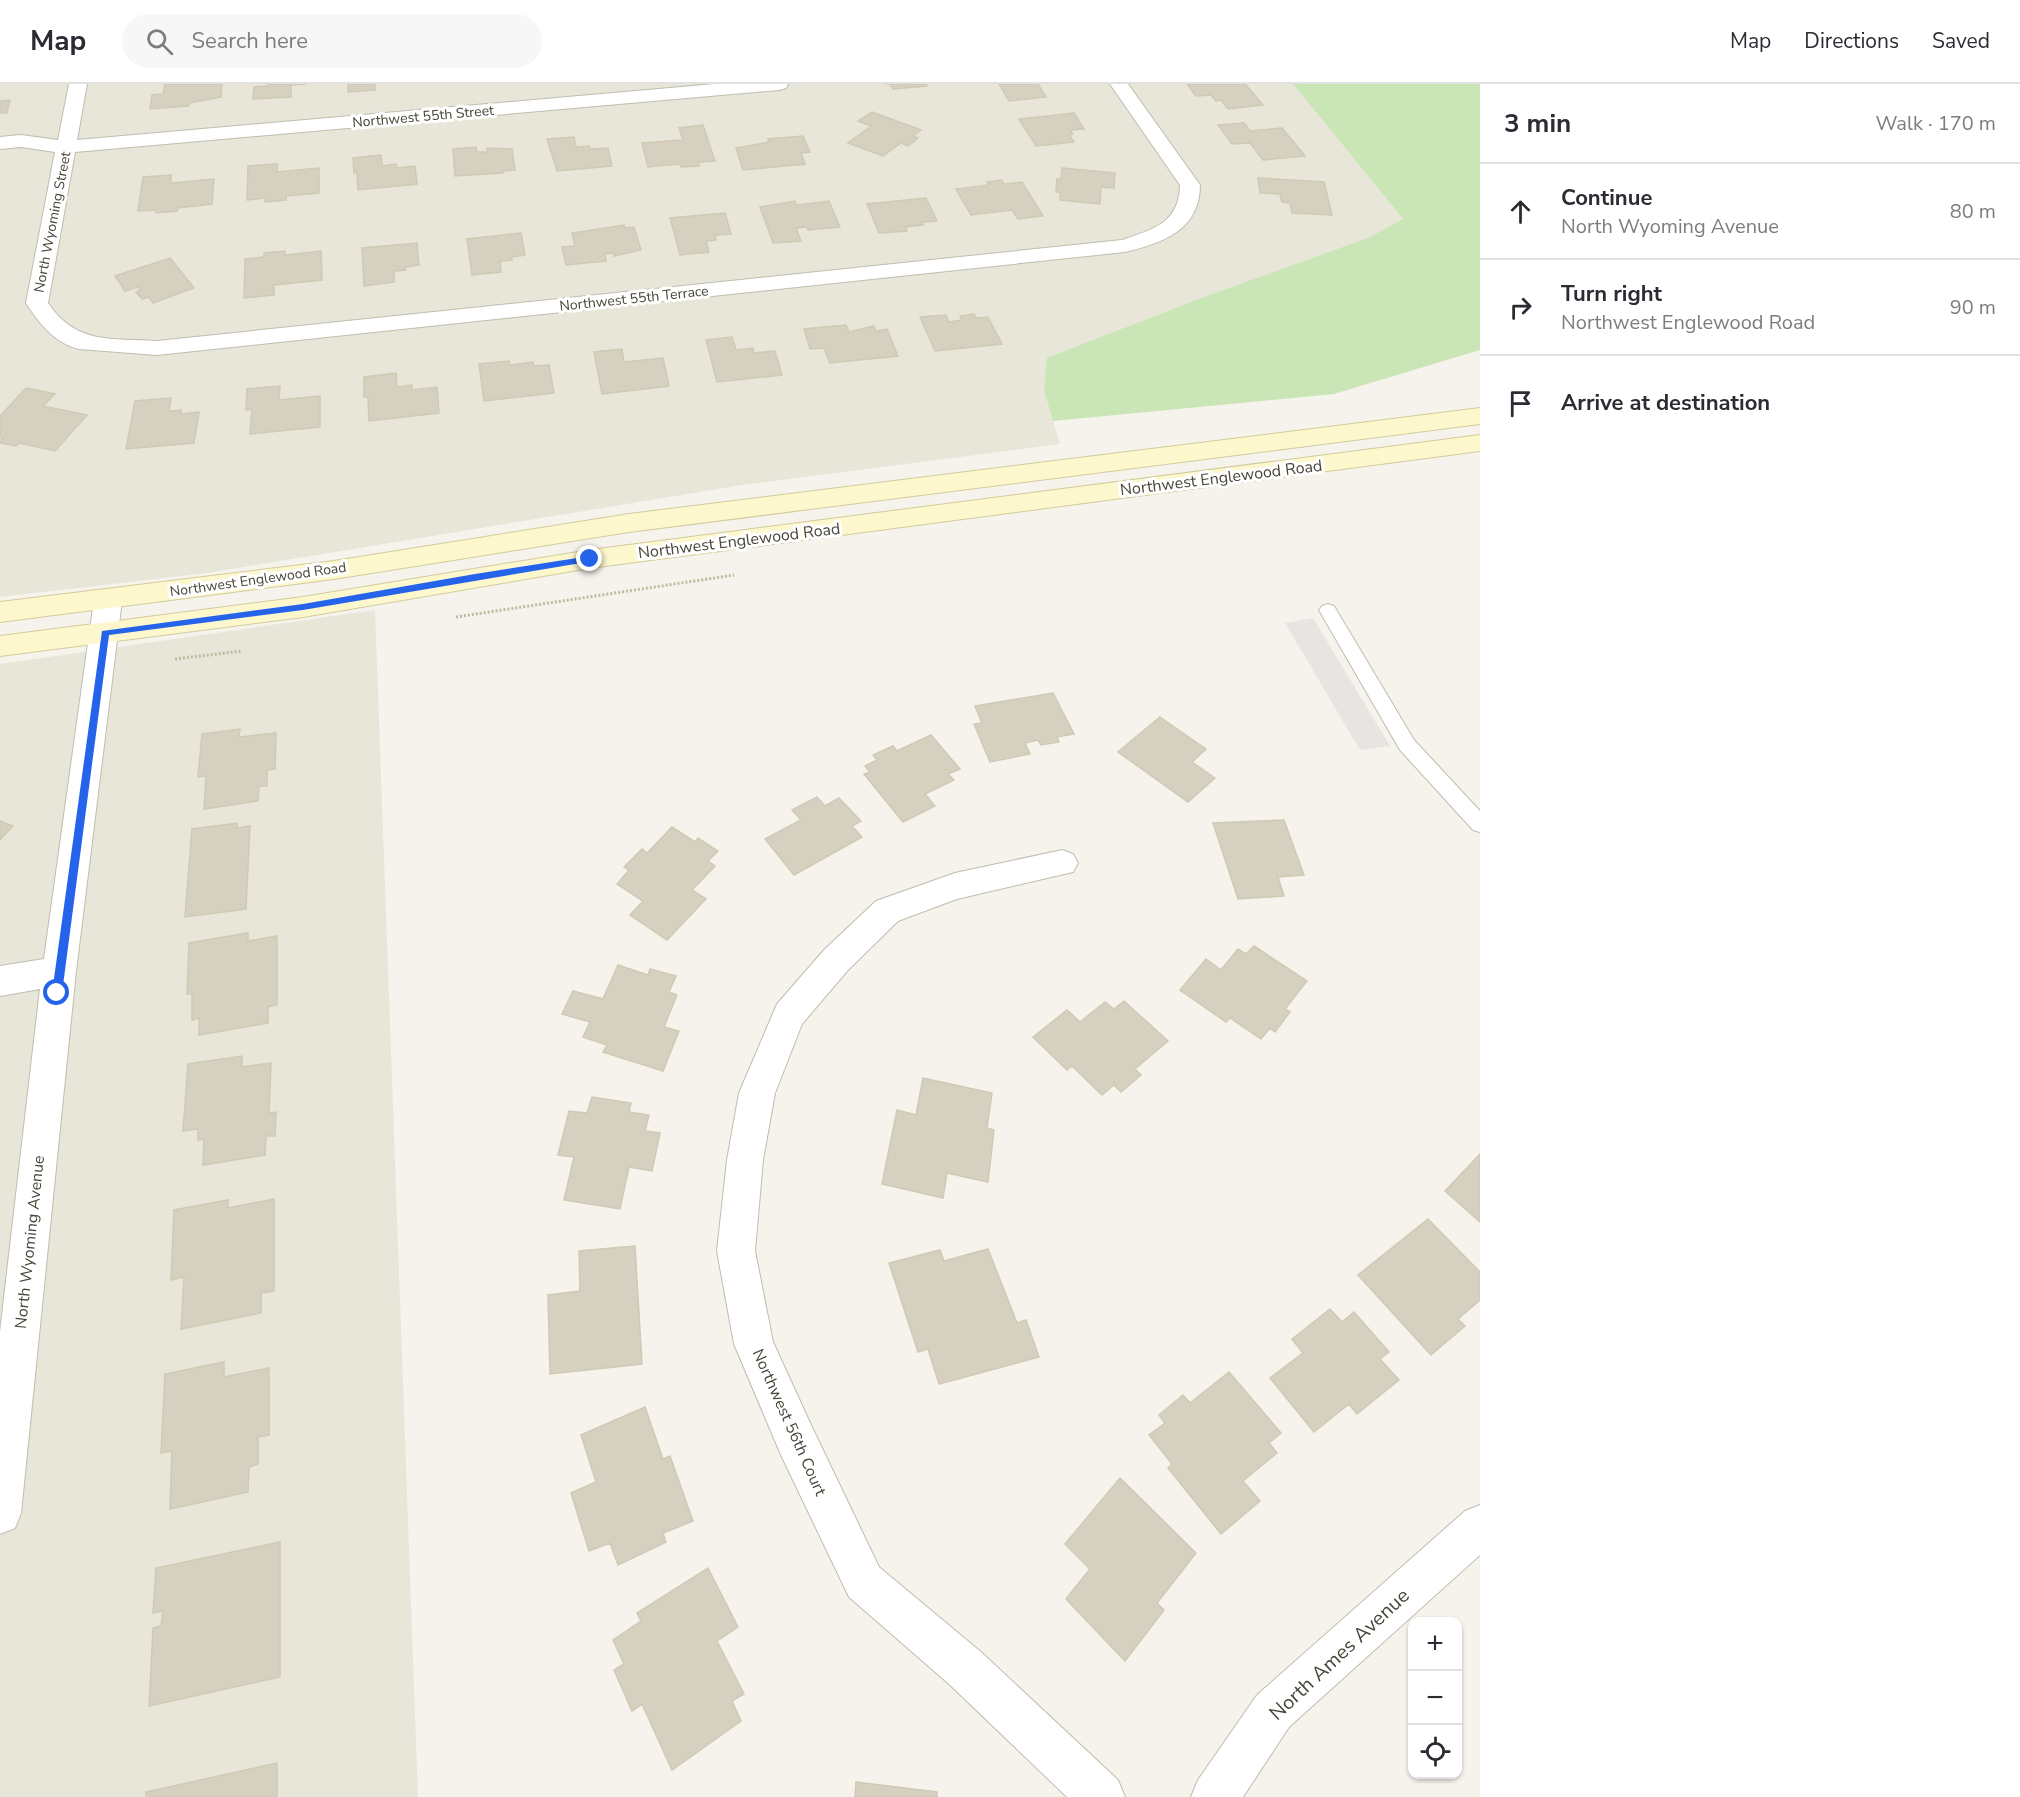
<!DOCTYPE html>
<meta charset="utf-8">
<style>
body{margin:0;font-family:"Nunito Sans",sans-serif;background:#f7f7f7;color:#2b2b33}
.controls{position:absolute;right:18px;bottom:18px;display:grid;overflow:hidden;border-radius:12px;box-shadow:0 2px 4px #0004}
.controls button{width:54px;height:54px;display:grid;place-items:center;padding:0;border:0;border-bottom:2px solid #e1e1e2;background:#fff;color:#2b2b33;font:30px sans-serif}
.stop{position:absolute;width:18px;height:18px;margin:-14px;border:4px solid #2563eb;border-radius:50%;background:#fff}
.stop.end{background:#2563eb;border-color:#fff;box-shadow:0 2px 6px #0008}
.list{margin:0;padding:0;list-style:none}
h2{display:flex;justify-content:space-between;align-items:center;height:78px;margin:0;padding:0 24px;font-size:26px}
h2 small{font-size:20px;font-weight:400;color:#7c7c81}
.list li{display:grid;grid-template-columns:39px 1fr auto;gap:18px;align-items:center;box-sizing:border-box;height:96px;padding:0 24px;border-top:2px solid #e1e1e2}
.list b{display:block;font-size:22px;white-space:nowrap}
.list p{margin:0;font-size:20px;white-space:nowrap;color:#7c7c81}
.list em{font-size:20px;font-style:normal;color:#7c7c81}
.icon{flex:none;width:33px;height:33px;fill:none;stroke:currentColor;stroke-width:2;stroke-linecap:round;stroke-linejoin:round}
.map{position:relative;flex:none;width:1480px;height:1713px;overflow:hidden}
header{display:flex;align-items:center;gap:36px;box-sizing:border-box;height:84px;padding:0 30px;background:#fff;border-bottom:2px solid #e1e1e2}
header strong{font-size:28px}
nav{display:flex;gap:33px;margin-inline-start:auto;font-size:21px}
.search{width:420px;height:54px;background:#f7f7f7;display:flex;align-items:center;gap:15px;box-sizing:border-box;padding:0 21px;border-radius:33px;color:#7c7c81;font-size:22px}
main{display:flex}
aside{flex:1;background:#fff}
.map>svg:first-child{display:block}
.residential{fill:#e8e6d9}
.green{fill:#cae6b6}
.parking{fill:#e7e5e2}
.building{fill:#d6d0c1;stroke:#d0c9b4;stroke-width:1.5}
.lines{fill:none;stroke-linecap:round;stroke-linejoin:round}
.service-casing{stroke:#c0bcae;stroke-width:2}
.minor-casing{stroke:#c0bcae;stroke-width:2}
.secondary-casing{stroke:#d2cb9d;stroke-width:2}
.path{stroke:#c1baa0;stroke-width:3;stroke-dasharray:2 2;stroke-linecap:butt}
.service{fill:#fff;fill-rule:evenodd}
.minor{fill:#fff;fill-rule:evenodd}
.secondary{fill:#fcf7cd;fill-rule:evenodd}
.route{fill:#2563eb}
.labels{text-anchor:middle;stroke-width:6;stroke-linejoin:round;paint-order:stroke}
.far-street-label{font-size:14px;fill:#494539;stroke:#fff}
.street-label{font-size:16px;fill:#494539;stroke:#fff}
.near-street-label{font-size:20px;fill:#494539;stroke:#fff}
</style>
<header>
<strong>Map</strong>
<div class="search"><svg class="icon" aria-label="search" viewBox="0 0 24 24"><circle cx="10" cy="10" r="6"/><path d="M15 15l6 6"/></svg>Search here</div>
<nav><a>Map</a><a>Directions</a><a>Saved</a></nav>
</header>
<main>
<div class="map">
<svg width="1480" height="1713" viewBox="0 0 1480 1713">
<rect width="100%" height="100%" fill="#f5f3eb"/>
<path class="residential" d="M0,0H1293L1403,135L1368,154L1044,307L1060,360L742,401L207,489L0,513Z
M375,526L418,1713H0V580Z"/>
<path class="green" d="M1293,0H1480V266L1334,310L1053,337L1044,307L1047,274L1196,216L1368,154L1403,135Z"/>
<path class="parking" d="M1313,534L1390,662L1360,666L1285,539Z"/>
<path class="building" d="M165,0H222L221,13L189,19V22L150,25L152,11L163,10Z
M268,0H306L291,1V13L253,15L254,3L268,2Z
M348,0H375V6L348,8Z
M885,0H926L927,2L893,5L890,0Z
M999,0H1038L1046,13L1009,17Z
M1187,0H1245L1263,21L1228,25L1221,16L1216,17L1211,11L1196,12Z
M10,16L7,29H0V17Z
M872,28L921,46L913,52L918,54L908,62L901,59L883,72L848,59L871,42L858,37Z
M1074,29L1084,45L1070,46L1073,50L1069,51L1074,58L1036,62L1019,35Z
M1244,39L1250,47L1282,44L1305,72L1263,76L1250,59L1232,60L1218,41Z
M703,41L715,77L698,78L699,82L681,83L680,80L648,83L642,59L683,56L679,44Z
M803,52L810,68L801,69L805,80L743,86L736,64L769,58L768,55Z
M574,53L576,63L589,62L590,65L608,64L612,82L557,87L547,55Z
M476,63L477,68H488L487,64L512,65L515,86L503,87V89L455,92L453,65Z
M381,71L382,82L396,80L397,84L415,82L417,100L358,106L357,88L354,89L353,74Z
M277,80V88L319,84V109L286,112V116L265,118V114L247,116L248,82Z
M1062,84L1115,89L1114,104L1101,103L1100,120L1060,116V108H1056L1057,95H1061Z
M171,91V99L214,95L212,120L178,124L177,127L156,129V126L138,127L143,93Z
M1258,94L1324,98L1332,131L1292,129L1290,119L1282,118L1280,110L1260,109Z
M1002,96L1004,100L1022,98L1043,132L1018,135L1012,126L971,131L956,105L989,101L987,98Z
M926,114L937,137L922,138L923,141L905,143L907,147L879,149L867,120Z
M795,117L797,121L829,117L840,143L808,146L807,143L796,144L801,157L773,159L760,123Z
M725,129L731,150L715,151L716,156L706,157L709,168L680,171L670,134Z
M624,141V144L634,143L641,166L614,172V169L605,170L606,177L566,181L562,163L575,162L572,149Z
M521,149L525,171L511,173L512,176L500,177L501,188L472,191L467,155Z
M417,159L419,181L405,183L406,186L394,187V198L364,202L362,164Z
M285,167V171L321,167L322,196L274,201V211L244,214L245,175L264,173V169Z
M170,174L194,204L153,219L149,213L142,215L136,208L141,206L138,203L125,207L115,192Z
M974,230L976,234L988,233L1002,260L935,267L920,233L946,231L949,238L962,236L960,232Z
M846,241L849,248L874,242L876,247L887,245L898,272L830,279L824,264L810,265L804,245Z
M732,253L736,266L753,264L754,269L775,267L782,291L717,298L706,256Z
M622,265L624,278L663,274L669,302L602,310L594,268Z
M509,277L510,281L533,278L534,282L549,281L554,309L484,317L479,280Z
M396,289L397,303L412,301V306L437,303L439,329L369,337L368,313H364V293Z
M280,302L279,316L320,312V343L250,350L252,325L246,326L247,305Z
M26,304L55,310L43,322L87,331L55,367L19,359L16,362L0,359L2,354L0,353V332Z
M171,314L169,327L181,326V330L199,328L194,359L126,365L135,317Z
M1053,609L1074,650L1057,653L1059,658L1041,661L1038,656L1025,659L1030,670L990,678L974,640L982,639L975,622Z
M1160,633L1206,665L1192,678L1215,694L1188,718L1118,668Z
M240,645L239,653L276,649L275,685L267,686V702H259L258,717L204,725L206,692L198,693L202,650Z
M931,651L960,685L948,690L954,696L925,710L935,722L903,738L864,690L870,688L865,682L877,676L873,671L893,662L897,667Z
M817,713L825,722L839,714L861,737L852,742L862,753L794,791L765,755L801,736L792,726Z
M1284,736L1304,791L1278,793L1284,812L1238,815L1213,739Z
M0,737L13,742L0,756Z
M237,739V744L250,742L246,825L185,833L192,745Z
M672,743L695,758L698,754L718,767L708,777L715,782L692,806L706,815L667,856L630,831L643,817L617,800L629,786L624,783L642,765L647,769Z
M248,849V857L277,852V921L268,923V939L199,951V934L192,936V910H187L189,859Z
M1254,862L1307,897L1285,925L1290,928L1275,948L1270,944L1261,955L1230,934L1226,938L1180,906L1206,875L1221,886L1238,865L1246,870Z
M618,881L648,891L650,885L676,892L669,908L677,911L664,943L679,947L663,987L603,968L607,961L583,953L590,938L562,930L573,907L603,915Z
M1124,917L1168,957L1135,985L1141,991L1121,1008L1114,1001L1102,1011L1072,982L1067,986L1033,953L1067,926L1080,938L1105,918L1114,925Z
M242,972V983L271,979L269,1029L276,1028L275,1052H266L265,1071L203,1081L204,1055L198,1056V1045L183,1047L188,980Z
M923,994L992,1009L987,1044L994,1046L988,1098L947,1089L943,1114L882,1100L897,1026L916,1031Z
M592,1013L631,1019L629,1028L649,1031L645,1047L660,1049L652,1087L629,1083L620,1125L564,1116L574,1073L558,1071L569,1027L587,1029Z
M1480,1070V1138L1445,1107Z
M274,1115V1207L261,1209V1229L181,1245L184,1193L171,1196L174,1126L228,1116V1124Z
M1428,1135L1480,1188V1216L1458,1235L1465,1242L1431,1271L1358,1191Z
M635,1162L642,1280L550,1290L548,1211L580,1207L579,1167Z
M988,1165L1017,1239L1026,1236L1039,1273L939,1300L928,1265L918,1268L889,1179L940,1166L944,1177Z
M1330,1225L1342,1238L1354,1228L1389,1268L1380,1275L1399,1296L1357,1330L1349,1320L1314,1348L1270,1294L1303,1269L1292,1255Z
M224,1278V1293L269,1284V1351L258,1353V1380L249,1383L248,1408L170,1425L172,1367L161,1369L165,1290Z
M1229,1288L1281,1349L1269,1359L1277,1369L1243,1397L1260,1417L1221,1450L1168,1384L1172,1380L1149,1351L1165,1339L1159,1331L1183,1311L1190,1319Z
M645,1323L663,1375L670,1372L693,1437L663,1449L666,1458L618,1481L610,1459L589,1467L571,1409L596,1398L581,1351Z
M1120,1394L1196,1469L1157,1519L1164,1526L1125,1577L1066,1515L1090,1485L1065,1460Z
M280,1458V1593L149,1622L153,1544L161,1542L163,1527L153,1529L156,1484Z
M708,1484L738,1543L717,1557L744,1610L732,1617L741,1637L672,1686L642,1620L632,1627L614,1586L624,1580L613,1556L641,1537L637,1529Z
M277,1679V1713H146V1708Z
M856,1698L937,1708V1713H855Z"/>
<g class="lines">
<g class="service-casing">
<path id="service" d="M1328,520L1334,522L1414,656L1480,727V748L1473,746L1400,666L1319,526L1322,522Z"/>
</g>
<g class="minor-casing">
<path id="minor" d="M69,0H87L77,56L715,0H788L786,4L779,6L75,68L48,219C76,261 112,254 157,257L1122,156C1154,145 1179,139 1180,101L1110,0H1128L1200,101C1200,146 1163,159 1125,168L157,271L79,265C54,259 39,239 26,219L55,68L21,63L0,65V53L21,51L58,56Z
M108,506L118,509L122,516L76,887L21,1429L15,1444L0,1450V1248L40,905L0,912V882L44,875L94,516L98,509Z
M1062,766L1073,770L1078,779L1073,788L957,815L898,837L848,886L802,940L775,1009L763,1076L755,1167L773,1258L811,1341L879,1483L981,1568L1118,1696L1125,1713H1067L949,1600L849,1513L781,1371L734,1260L717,1167L727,1076L739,1009L777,920L824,866L876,817L955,789Z
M1480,1421V1471L1289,1643L1243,1713H1191L1198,1696L1257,1611L1465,1427Z"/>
</g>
<g class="secondary-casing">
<path id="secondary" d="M1480,324V340L629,448L334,495L0,538V518L334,477L629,430Z
M1480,351V367L590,484L303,533L0,572V552L303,513L590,466Z"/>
</g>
<path class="path" d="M456,533L734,491
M175,575L242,567"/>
<use href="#service" class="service"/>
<use href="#minor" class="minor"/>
<use href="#secondary" class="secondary"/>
</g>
<path class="route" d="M590,472L594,475L593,477L303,526L109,551L62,909L57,914L53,913L52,909L102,547L303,520L475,490Z"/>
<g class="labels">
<g class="far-street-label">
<text transform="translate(423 32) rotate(-5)" y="5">Northwest 55th Street</text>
<text transform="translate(52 138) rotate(-79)" y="5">North Wyoming Street</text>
<text transform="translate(634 214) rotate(-6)" y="5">Northwest 55th Terrace</text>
<text transform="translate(258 495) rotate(-8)" y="5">Northwest Englewood Road</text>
</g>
<g class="street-label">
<text transform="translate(1221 393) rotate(-7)" y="6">Northwest Englewood Road</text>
<text transform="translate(739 456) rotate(-7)" y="6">Northwest Englewood Road</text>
<text transform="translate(29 1158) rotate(-84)" y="6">North Wyoming Avenue</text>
<text transform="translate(790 1338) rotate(66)" y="6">Northwest 56th Court</text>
</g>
<g class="near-street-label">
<text transform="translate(1339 1570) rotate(-43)" y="7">North Ames Avenue</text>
</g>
</g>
</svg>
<div class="controls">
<button>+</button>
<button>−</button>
<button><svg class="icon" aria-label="locate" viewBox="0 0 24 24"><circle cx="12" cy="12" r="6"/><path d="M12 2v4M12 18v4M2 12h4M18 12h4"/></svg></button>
</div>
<div class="stop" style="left:57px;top:909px"></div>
<div class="stop end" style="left:590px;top:475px"></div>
</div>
<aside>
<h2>3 min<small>Walk · 170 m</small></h2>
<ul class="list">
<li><svg class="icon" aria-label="ahead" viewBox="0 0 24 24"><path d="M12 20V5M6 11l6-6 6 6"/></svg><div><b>Continue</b><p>North Wyoming Avenue</p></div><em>80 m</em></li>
<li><svg class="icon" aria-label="right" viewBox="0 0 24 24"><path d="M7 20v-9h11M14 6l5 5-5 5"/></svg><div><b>Turn right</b><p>Northwest Englewood Road</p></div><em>90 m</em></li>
<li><svg class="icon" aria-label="arrive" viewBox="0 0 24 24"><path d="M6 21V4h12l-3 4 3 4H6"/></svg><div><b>Arrive at destination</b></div></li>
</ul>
</aside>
</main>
